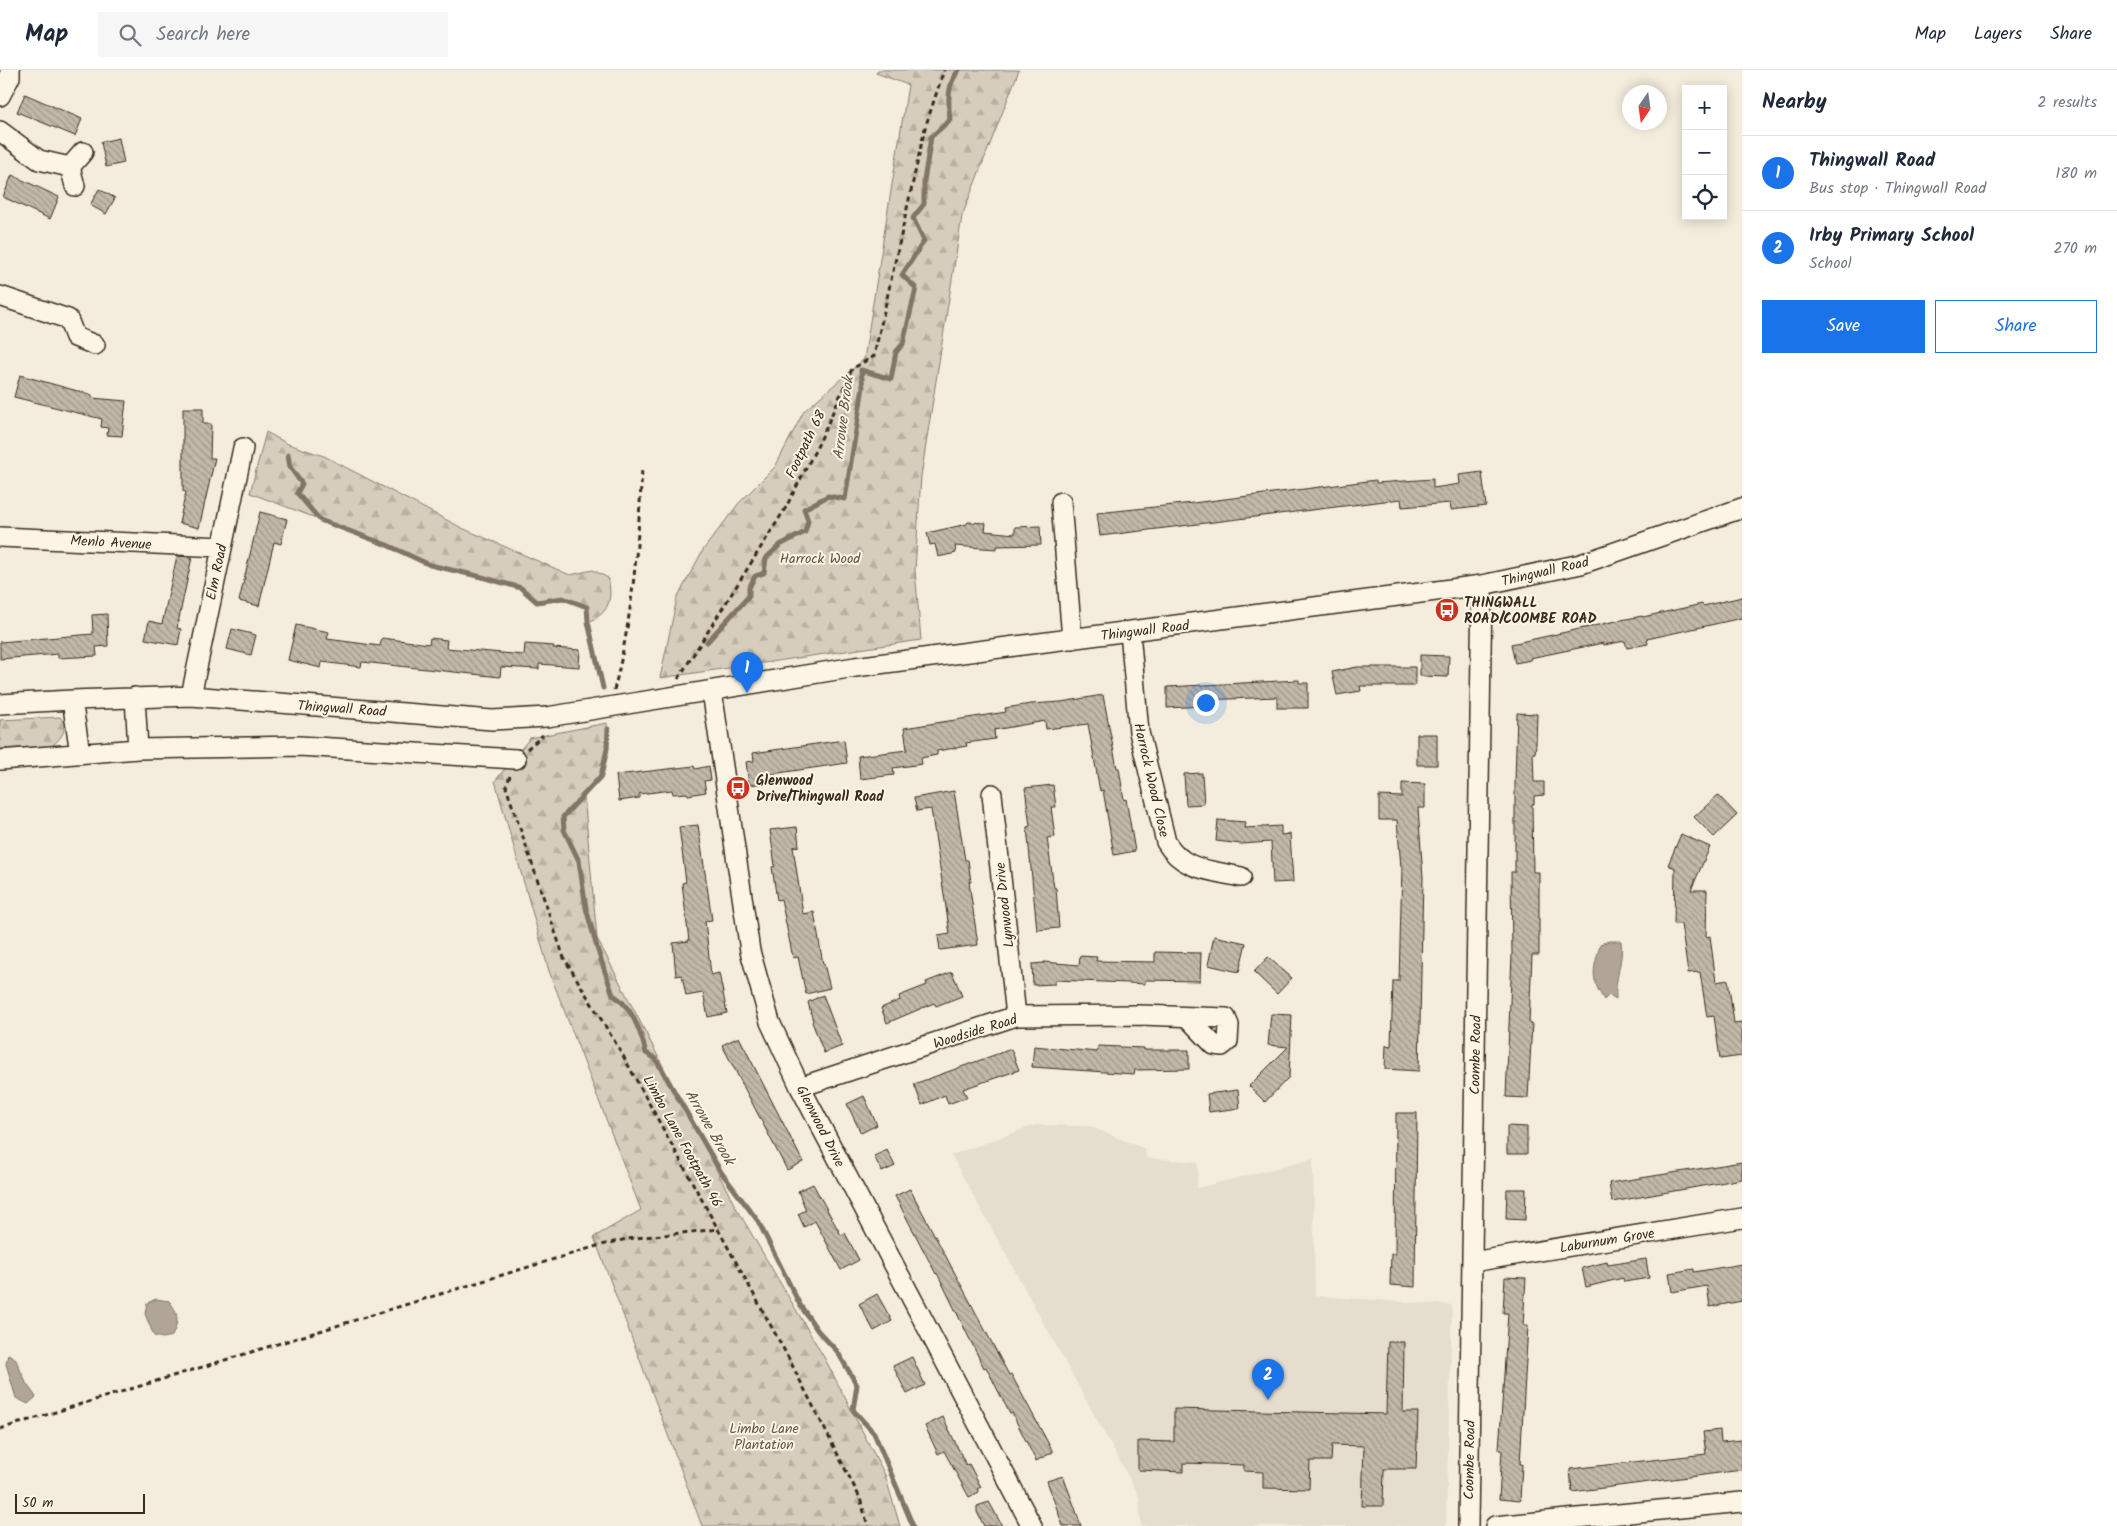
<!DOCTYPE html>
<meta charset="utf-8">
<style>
body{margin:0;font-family:Kalam,sans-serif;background:#f6f6f7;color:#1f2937}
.controls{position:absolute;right:15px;top:15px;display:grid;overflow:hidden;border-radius:0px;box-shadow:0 2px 12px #0003}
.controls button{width:45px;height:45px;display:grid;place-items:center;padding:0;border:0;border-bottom:1px solid #e0e1e3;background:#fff;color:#1f2937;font:25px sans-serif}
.compass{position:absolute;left:1622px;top:15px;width:45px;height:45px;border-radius:50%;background:#fff;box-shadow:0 2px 12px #0003;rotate:193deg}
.scale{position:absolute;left:15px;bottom:12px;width:130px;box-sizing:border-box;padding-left:5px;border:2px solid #3b2a1e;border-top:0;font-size:14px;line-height:18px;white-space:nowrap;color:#3b2a1e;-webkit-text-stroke:4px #fcf5e5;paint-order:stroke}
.you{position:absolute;left:1205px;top:632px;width:18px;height:18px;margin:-12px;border:4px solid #fff;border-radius:50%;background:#1a73e8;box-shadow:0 0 0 8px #1a73e833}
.badge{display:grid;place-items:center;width:32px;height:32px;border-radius:50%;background:#1a73e8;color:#fff;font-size:16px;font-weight:700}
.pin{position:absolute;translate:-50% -41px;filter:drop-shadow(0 1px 2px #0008)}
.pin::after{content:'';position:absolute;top:26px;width:18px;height:15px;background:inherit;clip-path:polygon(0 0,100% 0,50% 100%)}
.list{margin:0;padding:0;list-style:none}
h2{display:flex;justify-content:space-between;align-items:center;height:65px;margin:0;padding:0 20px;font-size:21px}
h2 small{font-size:16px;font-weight:400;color:#747a83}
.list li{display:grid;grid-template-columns:32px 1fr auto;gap:15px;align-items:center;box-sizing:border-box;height:75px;padding:0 20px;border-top:1px solid #e0e1e3}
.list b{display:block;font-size:19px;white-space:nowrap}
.list p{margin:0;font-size:16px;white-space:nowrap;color:#747a83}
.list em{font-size:16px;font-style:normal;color:#747a83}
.actions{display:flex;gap:10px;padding:15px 20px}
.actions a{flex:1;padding:11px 0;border:1px solid #1a73e8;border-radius:0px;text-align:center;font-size:18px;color:#1a73e8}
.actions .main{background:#1a73e8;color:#fff}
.icon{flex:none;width:28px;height:28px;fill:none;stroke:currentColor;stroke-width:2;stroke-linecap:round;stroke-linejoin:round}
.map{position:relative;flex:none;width:1742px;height:1456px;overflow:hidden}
header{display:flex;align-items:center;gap:30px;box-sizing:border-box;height:70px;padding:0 25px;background:#fff;border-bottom:1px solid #e0e1e3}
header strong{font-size:24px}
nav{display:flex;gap:28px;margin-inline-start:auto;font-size:18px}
.search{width:350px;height:45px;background:#f6f6f7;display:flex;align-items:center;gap:12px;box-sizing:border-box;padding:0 18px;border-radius:0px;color:#747a83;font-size:19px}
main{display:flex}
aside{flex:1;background:#fff}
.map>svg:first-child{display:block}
.built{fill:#e5ddce}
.forest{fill:url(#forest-firs);stroke:#887c6e}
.water{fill:#b0a596;stroke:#817466}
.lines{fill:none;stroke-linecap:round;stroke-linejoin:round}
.stream{stroke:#817466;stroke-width:5}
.building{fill:url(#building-back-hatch);stroke:#3b2a1e}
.minor-casing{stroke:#3b2a1e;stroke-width:22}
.path{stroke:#3b2a1e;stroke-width:3;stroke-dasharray:5 4;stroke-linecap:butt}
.minor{stroke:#fcf5e5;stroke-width:19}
.labels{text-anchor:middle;stroke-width:4;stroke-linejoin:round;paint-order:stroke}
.street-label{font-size:14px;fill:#3b2a1e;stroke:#fcf5e5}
.park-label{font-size:14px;fill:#625346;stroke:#fcf5e5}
.poi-label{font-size:14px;font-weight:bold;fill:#3b2a1e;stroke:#fcf5e5;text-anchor:start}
.water-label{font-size:15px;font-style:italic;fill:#645548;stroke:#fcf5e5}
</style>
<header>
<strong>Map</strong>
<div class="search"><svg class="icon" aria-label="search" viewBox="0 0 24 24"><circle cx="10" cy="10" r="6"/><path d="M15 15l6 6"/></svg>Search here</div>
<nav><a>Map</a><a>Layers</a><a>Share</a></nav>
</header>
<main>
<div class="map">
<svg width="1742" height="1456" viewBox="0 0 1742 1456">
<defs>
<pattern id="forest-firs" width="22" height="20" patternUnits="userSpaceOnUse" patternTransform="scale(1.25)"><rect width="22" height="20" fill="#d6cdbd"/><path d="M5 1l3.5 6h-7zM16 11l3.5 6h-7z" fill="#b9b0a2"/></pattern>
<pattern id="building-back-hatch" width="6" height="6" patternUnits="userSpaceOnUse" patternTransform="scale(1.25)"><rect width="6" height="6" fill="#c3b9aa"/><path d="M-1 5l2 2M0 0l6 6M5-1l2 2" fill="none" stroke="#a0978a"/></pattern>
</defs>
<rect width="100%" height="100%" fill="#f4eddd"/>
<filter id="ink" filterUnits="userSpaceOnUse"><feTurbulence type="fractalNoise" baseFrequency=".02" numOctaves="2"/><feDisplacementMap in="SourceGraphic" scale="10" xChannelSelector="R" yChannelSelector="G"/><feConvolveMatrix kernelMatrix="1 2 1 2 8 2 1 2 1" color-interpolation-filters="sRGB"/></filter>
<g filter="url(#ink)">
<path class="built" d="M1035,1055L1089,1056L1145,1079L1146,1088L1198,1092L1197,1118L1313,1089L1315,1226L1452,1235L1446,1456H1141L1139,1426L951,1085Z"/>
<path class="forest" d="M878,0H1019L962,146L921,406L915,500L921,570L660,608L677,528L703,480L739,433L775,397L804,341L864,289L908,15L876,3Z
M266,362L288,374L324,386L462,458L570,505L593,500L608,508C613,529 609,544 588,552L587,537L563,528L537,532L521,518L482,507L430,495L387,475L250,423Z
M60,647C69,659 62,667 52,676L0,679V650Z
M607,653V679L601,706L584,725L597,868L734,1134L825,1289L885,1405L900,1456H702L594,1167L641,1140L549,901L495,711L530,668Z"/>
<path class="water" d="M1609,871H1621C1624,891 1614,909 1616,929L1609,925L1604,930C1589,906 1594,900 1600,874Z
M156,1229L169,1231C179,1243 179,1252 172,1266L163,1268L154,1266L145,1244L147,1233Z
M8,1284L15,1288L26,1313L36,1327L28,1334L16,1328L6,1294Z"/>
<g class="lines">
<path class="stream" d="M288,385L290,397L302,414L297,423L320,450L387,475L430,495L482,507L521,518L537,532L563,528L587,537L588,552L603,618
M707,572L749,526V518L755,506L764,503L766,488L780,475L805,462L808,451L804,439L828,426L845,429L863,317L861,300L891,309L896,282L903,274L916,218L902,205L924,171L913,148L924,134V111L931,67L950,50C948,32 947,14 959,0
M608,659L607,679L601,706L563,747L564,760L579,791L586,838L598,881L613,925C632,936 641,962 646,983L655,988L721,1102L758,1151L800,1235L818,1261L837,1281L857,1315L853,1340L874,1363L913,1456"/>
</g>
<path class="building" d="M25,24L82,49L75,66L17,42Z
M119,68L124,93L106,97L101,72Z
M12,105L59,127L50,149L3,127Z
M99,119L115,128L106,144L90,135Z
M20,305L92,325V328L126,331L122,366L107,365L108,358L101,357L102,349L14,327Z
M183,338H203V354H211L210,388H215L199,458L179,453L186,422L183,421Z
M1482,402L1486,436L1451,440L1450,433L1402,437L1401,429L1100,466L1097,443L1193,433L1376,410V413L1433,409V418L1460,414L1459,405Z
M260,442L287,449L281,474L274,472L259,536L239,531Z
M968,452L986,453L985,461L1015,464V457L1040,456L1041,475L997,476V479L955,476L956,483L938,487L935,474L930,475L927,463L967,454Z
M177,486L192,487L177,558L181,559L178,575L145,569L149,551L162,554Z
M1742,527V548L1647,569L1648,574L1627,578L1625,571L1604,575L1603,573L1530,588L1531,590L1515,593L1511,574L1621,550L1642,546L1643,547L1702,534L1703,536Z
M107,544L108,576L96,577L97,586L58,588V584L0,589V572L93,564L92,545Z
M296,555L329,562L327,569L380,576L382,568L429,574L430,568L447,570L446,578L524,585L525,574L554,576L553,578L580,580L579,597L539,594V599L501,597L500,607L362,592L361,597L322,592L321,598L288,590Z
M232,559L256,565L251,585L227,579Z
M1420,585L1449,586L1448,607L1420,606Z
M1357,597H1415V616H1360L1361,621L1337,625L1332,602Z
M1299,610V613H1308V638H1277V627L1204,630V636L1167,638V617Z
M1103,625L1117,698H1119L1124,730L1126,729L1135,781L1114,785L1103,720L1100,721L1088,654L1046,659L1045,651L994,660L995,669L966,673L967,676L937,681V685L921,688L922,694L893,698L894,705L860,709L858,686L907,680L904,658L1006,642L1005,638L1031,634L1061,632Z
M1517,643L1537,644L1536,674L1535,683H1533L1534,712H1544V725L1534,726V734H1532L1533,802H1539V885H1532L1529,953H1532L1528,1028L1506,1027L1512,885L1511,802H1515V712Z
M1417,664H1437V695H1417Z
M844,670L847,693L765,705L766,713L749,715L746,692L754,691L753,683Z
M694,696L695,699L709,696L711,710L704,711L706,722L688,725L687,723L673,724L672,720L639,724V728L619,731L616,705Z
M1202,703L1204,734L1186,735L1184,704Z
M1402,713L1425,714V738H1418L1423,807L1419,1001L1385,999L1386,975L1391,976L1393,911H1399L1402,797H1401L1397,750H1379V726L1402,727Z
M1053,715L1056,737H1051L1055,767L1047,768L1054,818H1056L1059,858L1037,860L1027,757L1030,756L1025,718Z
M954,721L965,790H968L971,812H969L978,875L940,880L938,866L950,864L931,739L917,741L914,728Z
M1718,725L1737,745L1714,767L1694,747Z
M1218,750L1246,752L1245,758L1281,756V765L1290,764L1293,812L1273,813L1271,772L1241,774L1216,771Z
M698,755L712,850L705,851L711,905L719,903L727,943L708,947L703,923L686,926L682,905L676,906L673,873L689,871L682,813L686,812L679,757Z
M797,757L799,776L793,777L803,844L814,842L823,894H824L830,918L806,924L798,887L793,888L781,829L777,830L772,797L775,796L770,760Z
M1681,764L1710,777L1691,820H1707L1706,867L1710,866L1716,912L1728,910L1734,953L1742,952V986L1720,989L1714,946L1707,947L1700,902L1688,903L1681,854H1674L1675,798L1668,795Z
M1214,866L1246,873L1239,902L1208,895Z
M1155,882L1201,883L1200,911L1145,910V914L1128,913L1055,910V914L1033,915L1032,894L1044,893V892L1079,895L1080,886L1097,887L1096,891L1155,892Z
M1268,887L1292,908L1277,924L1254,902Z
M952,902L962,926L936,936L934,933L887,953L881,938L900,930L899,926L927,915L926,912Z
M823,925L842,976L824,983L812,952L813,951L808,932Z
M1271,944L1292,945L1289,1007L1265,1032L1249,1016L1288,977L1268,975Z
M739,967L803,1092L787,1100L722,975Z
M1034,976L1097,982L1098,976L1144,978V980H1189V999L1135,1000L1134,1004L1032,997Z
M1011,979L1019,1000L963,1019L967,1027L948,1034L945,1025L922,1035L914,1014Z
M1238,1020L1240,1038L1209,1042L1207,1024Z
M864,1026L877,1055L861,1063L847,1034Z
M1396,1043H1417L1415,1217L1390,1215L1391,1184H1395Z
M1507,1056L1527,1057V1084H1507Z
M887,1080L895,1096L882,1102L874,1086Z
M1742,1092V1109L1612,1132L1609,1113Z
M813,1114L841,1165L845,1163L859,1190L841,1200L815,1151L804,1157L798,1144L806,1140L798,1121Z
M910,1119L1009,1305L1011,1304L1053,1382L1036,1391L1012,1343L1010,1344L986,1297L984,1298L937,1203L936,1204L895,1126Z
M1507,1119H1526L1525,1150L1506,1149Z
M1646,1189L1649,1208L1624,1212L1623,1208L1586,1217L1582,1198L1607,1192L1608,1195Z
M1742,1194V1231L1710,1237L1707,1216L1672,1222L1669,1203L1694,1199V1202Z
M1505,1207L1526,1208L1523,1255H1528L1520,1394H1522L1520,1431L1499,1429L1502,1380H1499L1508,1243H1503Z
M877,1224L892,1251L874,1261L859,1234Z
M1388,1272H1404L1403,1342H1418L1416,1399H1384L1383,1436H1362L1364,1376L1332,1375L1331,1391H1310L1309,1419L1263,1418V1402L1244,1401V1395L1183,1393V1402L1138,1400V1371L1174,1372V1339L1386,1344Z
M912,1287L925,1315L907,1324L893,1296Z
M943,1347L966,1395L969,1394L981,1417L977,1419L979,1422L969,1427L944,1381L938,1384L925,1356Z
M1720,1360L1721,1372L1742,1370V1400L1572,1422L1570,1399L1706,1384L1703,1362Z
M1063,1406L1075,1438L1081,1456H1063L1053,1428L1047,1411Z
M989,1432L993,1439L1002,1456H984L977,1442V1436Z"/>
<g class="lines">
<g class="minor-casing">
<path id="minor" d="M0,26L10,7V0
M0,61L39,90L70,97L83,82
M70,97L75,116
M0,226L68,249L75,267L95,275
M1061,432L1072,569
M0,467L222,477
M1130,562L1139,662L1166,772C1183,801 1211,800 1241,807
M712,621L750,881L770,952L800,1017L1032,1456
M191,626L243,378
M135,627L138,679
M72,630L80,683
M0,634L72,630L191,626L492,650L547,647L855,597L1482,515L1581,494L1742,438
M0,690L138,679L299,676L516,689
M992,724L1016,946
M800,1017L1016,946L1140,945L1226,948L1229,955L1228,971L1222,976L1214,975L1187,947
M1472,1192L1742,1148
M1468,1456L1482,515
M1495,1456L1742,1432"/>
</g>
<path class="path" d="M678,609L785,439L820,371L852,299L874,286L925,58L944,0
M614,620C633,547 638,473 642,398
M527,679L543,665
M510,706L506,717L564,888L621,982L788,1287L860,1428L868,1456
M0,1359L597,1176L627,1169L718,1159"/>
<use href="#minor" class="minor"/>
</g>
</g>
<defs>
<g id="bus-disc" transform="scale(1.25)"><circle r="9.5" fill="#c8321e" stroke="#fcf5e5"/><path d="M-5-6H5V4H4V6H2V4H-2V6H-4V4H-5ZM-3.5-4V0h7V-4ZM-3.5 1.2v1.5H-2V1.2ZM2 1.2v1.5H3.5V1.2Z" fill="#fff"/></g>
</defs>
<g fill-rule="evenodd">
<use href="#bus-disc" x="1447" y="540"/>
<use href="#bus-disc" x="738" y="718"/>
</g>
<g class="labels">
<g class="street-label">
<text transform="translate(805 374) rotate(-64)" y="5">Footpath 68</text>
<text transform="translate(111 472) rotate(3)" y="5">Menlo Avenue</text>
<text transform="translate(1545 501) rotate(-13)" y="5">Thingwall Road</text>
<text transform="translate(216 502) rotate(-78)" y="5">Elm Road</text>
<text transform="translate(1145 560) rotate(-7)" y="5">Thingwall Road</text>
<text transform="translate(342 638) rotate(4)" y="5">Thingwall Road</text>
<text transform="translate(1152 710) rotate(77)" y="5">Harrock Wood Close</text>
<text transform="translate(1004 835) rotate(-96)" y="5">Lynwood Drive</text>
<text transform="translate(975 961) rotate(-17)" y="5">Woodside Road</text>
<text transform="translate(1475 985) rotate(-89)" y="5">Coombe Road</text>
<text transform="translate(821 1056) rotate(63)" y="5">Glenwood Drive</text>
<text transform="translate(683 1071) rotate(61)" y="5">Limbo Lane Footpath 46</text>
<text transform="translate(1607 1170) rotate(-9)" y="5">Laburnum Grove</text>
<text transform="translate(1469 1390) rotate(-89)" y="5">Coombe Road</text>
</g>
<g class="park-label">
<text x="820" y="493">Harrock Wood</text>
<text x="764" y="1363">Limbo Lane<tspan x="764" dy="16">Plantation</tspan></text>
</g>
<g class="poi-label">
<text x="1464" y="537">THINGWALL<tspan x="1464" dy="16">ROAD/COOMBE ROAD</tspan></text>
<text x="756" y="715">Glenwood<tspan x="756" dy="16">Drive/Thingwall Road</tspan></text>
</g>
<g class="water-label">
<text transform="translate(843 348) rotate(-83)" y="5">Arrowe Brook</text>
<text transform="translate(710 1057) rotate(60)" y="5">Arrowe Brook</text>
</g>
</g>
</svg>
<div class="controls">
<button>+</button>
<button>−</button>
<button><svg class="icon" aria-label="locate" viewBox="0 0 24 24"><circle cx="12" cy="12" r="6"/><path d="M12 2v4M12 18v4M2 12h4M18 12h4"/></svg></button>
</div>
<svg class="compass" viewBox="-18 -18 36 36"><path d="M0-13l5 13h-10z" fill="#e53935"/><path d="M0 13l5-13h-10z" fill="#747a83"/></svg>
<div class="scale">50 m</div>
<div class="you"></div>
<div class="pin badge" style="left:747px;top:623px">1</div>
<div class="pin badge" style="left:1268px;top:1330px">2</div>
</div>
<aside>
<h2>Nearby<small>2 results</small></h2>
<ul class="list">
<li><span class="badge">1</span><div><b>Thingwall Road</b><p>Bus stop · Thingwall Road</p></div><em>180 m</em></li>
<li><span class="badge">2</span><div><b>Irby Primary School</b><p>School</p></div><em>270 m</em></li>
</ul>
<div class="actions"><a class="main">Save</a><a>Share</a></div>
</aside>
</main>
